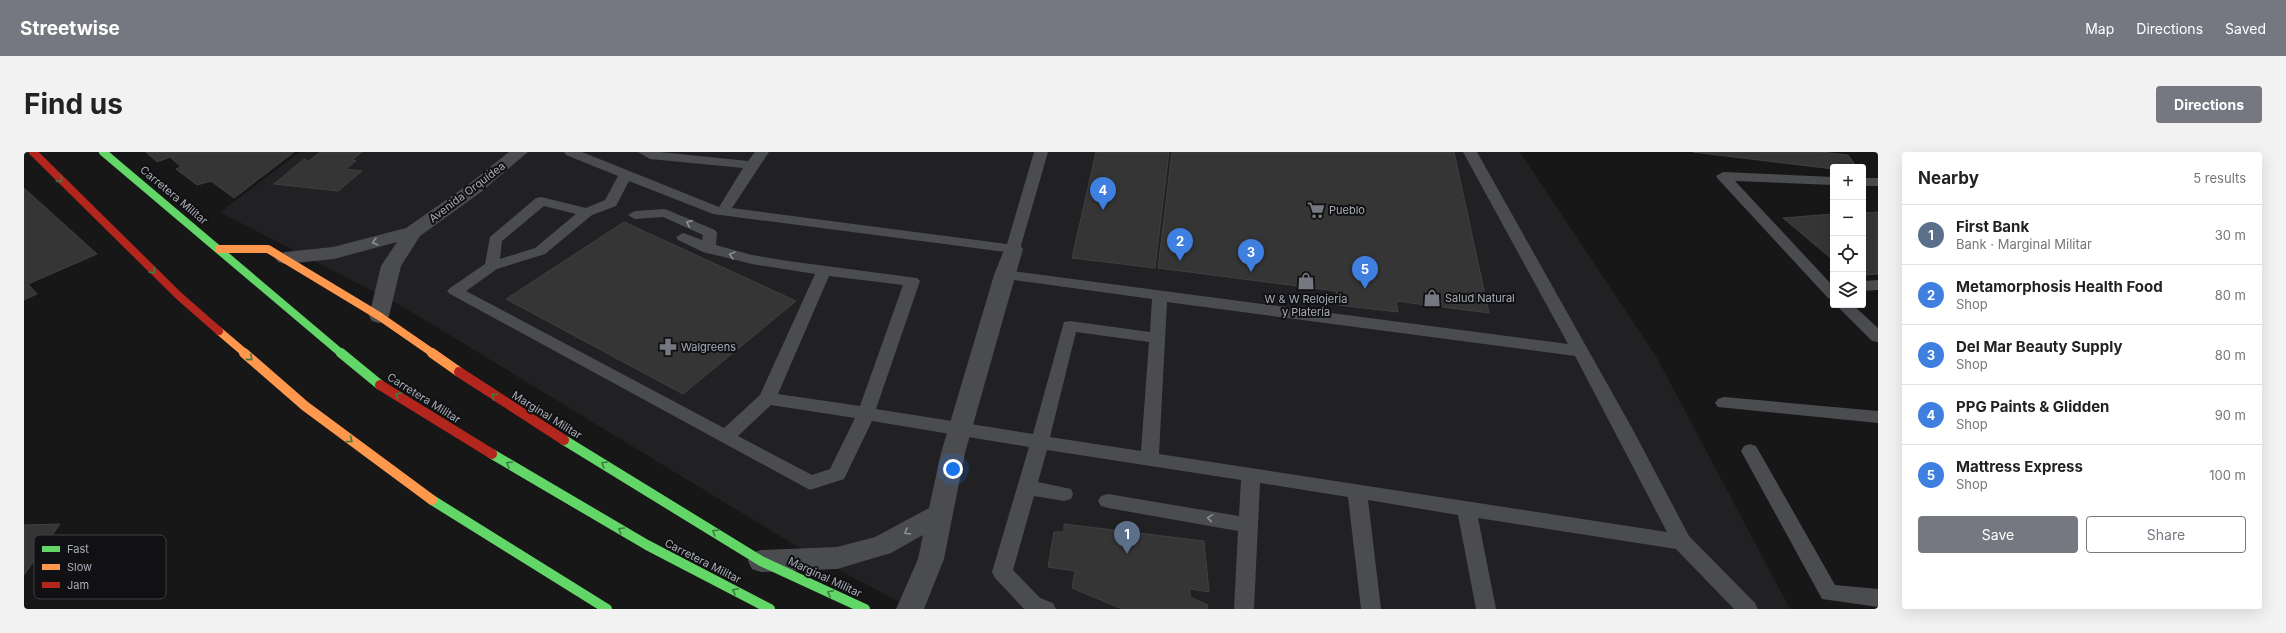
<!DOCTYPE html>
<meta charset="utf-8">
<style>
body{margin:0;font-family:Inter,sans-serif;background:#f2f2f2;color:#222}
.controls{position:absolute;right:12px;top:12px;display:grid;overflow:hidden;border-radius:4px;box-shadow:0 4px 16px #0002}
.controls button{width:36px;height:36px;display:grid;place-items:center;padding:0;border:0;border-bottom:1px solid #e0e0e0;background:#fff;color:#222;font:20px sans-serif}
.you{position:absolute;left:929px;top:317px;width:14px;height:14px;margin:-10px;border:3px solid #fff;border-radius:50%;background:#1a73e8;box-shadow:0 0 0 6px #1a73e833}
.badge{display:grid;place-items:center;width:26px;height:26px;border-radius:50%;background:#757880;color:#fff;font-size:13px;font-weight:700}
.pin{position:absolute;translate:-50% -33px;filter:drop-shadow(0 1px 2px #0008)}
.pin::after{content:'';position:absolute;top:21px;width:14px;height:12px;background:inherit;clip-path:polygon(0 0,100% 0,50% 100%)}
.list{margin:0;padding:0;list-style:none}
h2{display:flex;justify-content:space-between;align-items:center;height:52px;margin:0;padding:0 16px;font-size:17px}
h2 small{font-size:13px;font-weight:400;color:#767676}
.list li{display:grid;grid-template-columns:26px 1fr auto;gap:12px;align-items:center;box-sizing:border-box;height:60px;padding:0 16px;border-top:1px solid #e0e0e0}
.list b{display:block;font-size:15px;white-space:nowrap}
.list p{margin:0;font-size:13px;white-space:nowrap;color:#767676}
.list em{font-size:13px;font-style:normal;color:#767676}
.actions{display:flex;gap:8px;padding:12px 16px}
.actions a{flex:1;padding:9px 0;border:1px solid #757880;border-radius:4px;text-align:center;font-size:14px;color:#757880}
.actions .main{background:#757880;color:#fff}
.icon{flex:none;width:22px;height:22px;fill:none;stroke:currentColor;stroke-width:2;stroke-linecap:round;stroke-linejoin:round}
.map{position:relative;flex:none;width:1854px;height:457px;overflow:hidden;border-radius:4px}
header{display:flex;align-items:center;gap:24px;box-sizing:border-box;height:56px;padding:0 20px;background:#757880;color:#fff}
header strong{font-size:19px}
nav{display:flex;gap:22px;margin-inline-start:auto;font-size:14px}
.intro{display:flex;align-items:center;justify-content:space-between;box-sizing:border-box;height:96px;padding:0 24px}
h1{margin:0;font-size:28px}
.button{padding:10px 18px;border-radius:4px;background:#757880;color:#fff;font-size:14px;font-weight:700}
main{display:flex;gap:24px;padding:0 24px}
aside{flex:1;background:#fff;border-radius:4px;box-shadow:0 4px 16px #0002}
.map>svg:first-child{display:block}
.built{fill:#212123}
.building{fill:#353536;stroke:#3f4043}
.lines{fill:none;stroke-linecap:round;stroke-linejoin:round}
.lane{fill:#4b4c50;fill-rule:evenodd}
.street{fill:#4b4c50;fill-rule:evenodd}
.fast-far1{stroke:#63d668;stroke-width:8}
.fast{stroke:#63d668;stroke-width:10}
.slow-far1{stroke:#ff974d;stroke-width:8}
.slow{stroke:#ff974d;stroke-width:10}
.jam-far1{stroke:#b3261e;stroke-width:8}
.jam{stroke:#b3261e;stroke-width:10}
.oneway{stroke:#3e7d42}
.oneway2{stroke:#8c9099}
.labels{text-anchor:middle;stroke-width:4;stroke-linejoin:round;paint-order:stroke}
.street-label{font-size:11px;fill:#a8adb8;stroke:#111113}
.poi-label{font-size:11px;fill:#a8adb8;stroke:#111113;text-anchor:start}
.key{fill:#111113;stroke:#3e4045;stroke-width:1}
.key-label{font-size:11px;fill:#a8adb8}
</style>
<header>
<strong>Streetwise</strong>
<nav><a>Map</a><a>Directions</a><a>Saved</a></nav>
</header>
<div class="intro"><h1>Find us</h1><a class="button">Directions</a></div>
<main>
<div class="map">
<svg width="1854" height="457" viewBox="0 0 1854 457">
<rect width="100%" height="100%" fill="#171717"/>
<path class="built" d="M276,0H1496L1633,206L1766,457H889L792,406L381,156L196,60Z"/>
<path class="building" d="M122,0H270L210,46L187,29L173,33L152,17L157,15L146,5L133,10Z
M296,0H338L328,8L332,9L321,17L338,19L314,39L250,32L280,7L285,9Z
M1072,0H1145L1131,116L1048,106Z
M1148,0H1430L1465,161L1372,149L1374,160L1314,153L1312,139L1134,116Z
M1669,0H1796L1824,3L1833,15H1809V17Z
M0,36L73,102L4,132L13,142L0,148Z
M1854,60V122L1839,123V61Z
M1809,62V108L1759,66Z
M600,70L772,149L659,242L482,147Z
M36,372L0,423V373Z
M1040,372L1180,389L1185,440L1166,437V445L1184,453L1183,457H1098L1048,436L1051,419L1024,415L1030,380H1040Z"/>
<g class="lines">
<path class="lane" d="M540,0H558L695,55L719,16L626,7L614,0H636L724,9L731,0H745L708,56L983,92L1010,0H1024L996,97L989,101L689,62L605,29L592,54L568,63L521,102L473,117L442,139L700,276L736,243L791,122L728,112L679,100L654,88L652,85L659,81L678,88L679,83L639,65L611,67L604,63L611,59L641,57L691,78L693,81L692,93L728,103L764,109L893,126L896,129L852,257L1009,282L1040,170L1046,169L1126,180L1128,147L975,126L972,123L975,120L980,118L1544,192L1439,0H1453L1608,276L1665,384L1731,451L1734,457H1710L1652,397L1454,366L1472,457H1452L1434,363L1344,348L1357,457H1337L1324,345L1236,331L1230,457H1210L1214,379L1084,356L1077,354L1074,349L1077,344L1084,342L1215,364L1217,328L1023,298L1014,330L1047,337L1049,342L1047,347L1040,349L1010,344L989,418L1016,446L1029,451L1032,457H1000L971,426L968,420L1005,295L848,269L820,327L786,338L426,142L423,139L426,136L461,112L466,85L512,46L517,45L562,56L581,48L594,24L542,3ZM520,54L552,62L511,96L476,107L478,89ZM805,124L879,133L836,254L754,242ZM1143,150L1551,204L1643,380L1135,302ZM1052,180L1125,190L1117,299L1026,285ZM747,253L831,266L806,317L788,323L714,284Z
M1699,20L1809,25V33L1711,29L1809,134V148L1804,146L1694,27L1692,24Z
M1839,26H1854V34H1839Z
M1854,128V138L1839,139V129Z
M1812,153H1829L1854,176V190L1848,189Z
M1700,245L1854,259V271L1694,255L1691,251L1694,247Z
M1726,292L1732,294L1811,433L1854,437V455L1798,447L1717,299L1720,294Z"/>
<path class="street" d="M485,0H504L457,40L396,84L377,114L365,164L362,169L355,171L348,169L345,164L357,114L373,90L310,107L261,112L254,110L251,106L254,102L261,100L309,95L382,76L445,32Z
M989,91L996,93L999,97L941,301L920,407L900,457H872L894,407L899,383L867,401L813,417L737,420L728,417L724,409L728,401L737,398L813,395L851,385L905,356L917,301L970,123L982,93Z"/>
<path class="fast-far1" d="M79,0L318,202"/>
<path class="fast" d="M317,201L356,233
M540,288L737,409L841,457
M468,302L623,393L746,457
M408,348L583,457"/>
<path class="slow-far1" d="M195,97H244L355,164L410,202
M195,179L222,202"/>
<path class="slow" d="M220,201L281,254L408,348
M408,201L435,220"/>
<path class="jam-far1" d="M9,0L155,144L195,179"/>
<path class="jam" d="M435,220L540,288
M356,233L468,302"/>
</g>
<defs><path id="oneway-chevron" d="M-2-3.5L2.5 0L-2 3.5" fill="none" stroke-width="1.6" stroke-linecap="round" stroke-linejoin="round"/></defs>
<g class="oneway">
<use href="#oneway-chevron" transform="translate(36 28) rotate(46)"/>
<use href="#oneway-chevron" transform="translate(129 119) rotate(44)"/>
<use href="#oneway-chevron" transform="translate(226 206) rotate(41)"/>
<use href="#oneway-chevron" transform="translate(374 243) rotate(-148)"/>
<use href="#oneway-chevron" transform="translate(470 244) rotate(-145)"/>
<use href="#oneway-chevron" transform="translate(326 288) rotate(37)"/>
<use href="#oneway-chevron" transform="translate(485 312) rotate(-150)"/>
<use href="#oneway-chevron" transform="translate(580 312) rotate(-149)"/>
<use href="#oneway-chevron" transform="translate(597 378) rotate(-150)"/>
<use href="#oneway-chevron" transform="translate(691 380) rotate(-149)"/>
<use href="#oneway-chevron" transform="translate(711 439) rotate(-153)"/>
<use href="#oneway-chevron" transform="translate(806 441) rotate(-155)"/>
</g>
<g class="oneway2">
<use href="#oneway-chevron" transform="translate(665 71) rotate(-156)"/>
<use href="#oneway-chevron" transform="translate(351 90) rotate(165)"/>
<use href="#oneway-chevron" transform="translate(708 103) rotate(-165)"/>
<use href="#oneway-chevron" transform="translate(1186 366) rotate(-171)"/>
<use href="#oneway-chevron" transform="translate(883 380) rotate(150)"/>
</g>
<defs>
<g id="supermarket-bare" transform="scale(1.38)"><path d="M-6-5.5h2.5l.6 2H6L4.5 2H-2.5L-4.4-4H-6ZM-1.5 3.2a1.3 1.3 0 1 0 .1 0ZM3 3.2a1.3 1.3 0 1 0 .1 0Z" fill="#757880" stroke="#111113" stroke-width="2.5" paint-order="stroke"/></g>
<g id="shop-bare" transform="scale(1.38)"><path d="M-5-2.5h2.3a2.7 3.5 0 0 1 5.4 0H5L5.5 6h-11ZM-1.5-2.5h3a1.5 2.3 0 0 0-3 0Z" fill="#757880" stroke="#111113" stroke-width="2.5" paint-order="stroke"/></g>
<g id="pharmacy-bare" transform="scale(1.38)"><path d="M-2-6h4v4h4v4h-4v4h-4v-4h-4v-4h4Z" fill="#757880" stroke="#111113" stroke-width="2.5" paint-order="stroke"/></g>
</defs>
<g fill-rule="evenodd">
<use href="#supermarket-bare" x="1292" y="58"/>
<use href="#shop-bare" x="1282" y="129"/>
<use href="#shop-bare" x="1408" y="146"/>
<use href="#pharmacy-bare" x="644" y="195"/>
</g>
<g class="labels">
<g class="street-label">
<text transform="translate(443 40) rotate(-37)" y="4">Avenida Orquídea</text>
<text transform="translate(150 43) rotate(40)" y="4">Carretera Militar</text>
<text transform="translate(400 246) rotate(32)" y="4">Carretera Militar</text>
<text transform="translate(523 263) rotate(32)" y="4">Marginal Militar</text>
<text transform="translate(679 409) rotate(27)" y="4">Carretera Militar</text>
<text transform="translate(801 425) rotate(25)" y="4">Marginal Militar</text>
</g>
<g class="poi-label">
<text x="1305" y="62">Pueblo</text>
<text x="1421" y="150">Salud Natural</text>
<text x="1282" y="151" text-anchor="middle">W &amp; W Relojería<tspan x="1282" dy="13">y Platería</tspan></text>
<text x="657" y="199">Walgreens</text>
</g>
</g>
<rect x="10" y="383" width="132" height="64" rx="6" class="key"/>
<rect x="18" y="394" width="18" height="6" fill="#63d668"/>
<rect x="18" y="412" width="18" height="6" fill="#ff974d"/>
<rect x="18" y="430" width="18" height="6" fill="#b3261e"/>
<g class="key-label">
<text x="43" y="401">Fast</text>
<text x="43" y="419">Slow</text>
<text x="43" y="437">Jam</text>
</g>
</svg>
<div class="controls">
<button>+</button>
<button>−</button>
<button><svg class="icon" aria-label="locate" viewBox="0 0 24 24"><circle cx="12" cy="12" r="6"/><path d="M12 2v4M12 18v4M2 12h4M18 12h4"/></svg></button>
<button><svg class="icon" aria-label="layers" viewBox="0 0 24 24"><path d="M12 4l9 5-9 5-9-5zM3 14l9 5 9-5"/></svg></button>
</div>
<div class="you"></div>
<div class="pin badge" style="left:1103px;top:402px;background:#5c6f8a">1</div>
<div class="pin badge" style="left:1156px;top:109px;background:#3f7fe0">2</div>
<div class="pin badge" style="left:1227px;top:120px;background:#3f7fe0">3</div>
<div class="pin badge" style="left:1079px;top:58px;background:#3f7fe0">4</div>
<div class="pin badge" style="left:1341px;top:137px;background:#3f7fe0">5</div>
</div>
<aside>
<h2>Nearby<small>5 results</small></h2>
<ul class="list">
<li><span class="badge" style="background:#5c6f8a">1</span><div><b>First Bank</b><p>Bank · Marginal Militar</p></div><em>30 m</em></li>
<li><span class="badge" style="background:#3f7fe0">2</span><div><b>Metamorphosis Health Food</b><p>Shop</p></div><em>80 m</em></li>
<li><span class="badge" style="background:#3f7fe0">3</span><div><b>Del Mar Beauty Supply</b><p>Shop</p></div><em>80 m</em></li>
<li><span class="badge" style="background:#3f7fe0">4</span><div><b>PPG Paints &amp; Glidden</b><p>Shop</p></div><em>90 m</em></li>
<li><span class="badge" style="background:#3f7fe0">5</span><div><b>Mattress Express</b><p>Shop</p></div><em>100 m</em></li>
</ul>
<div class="actions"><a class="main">Save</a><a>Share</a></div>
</aside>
</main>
